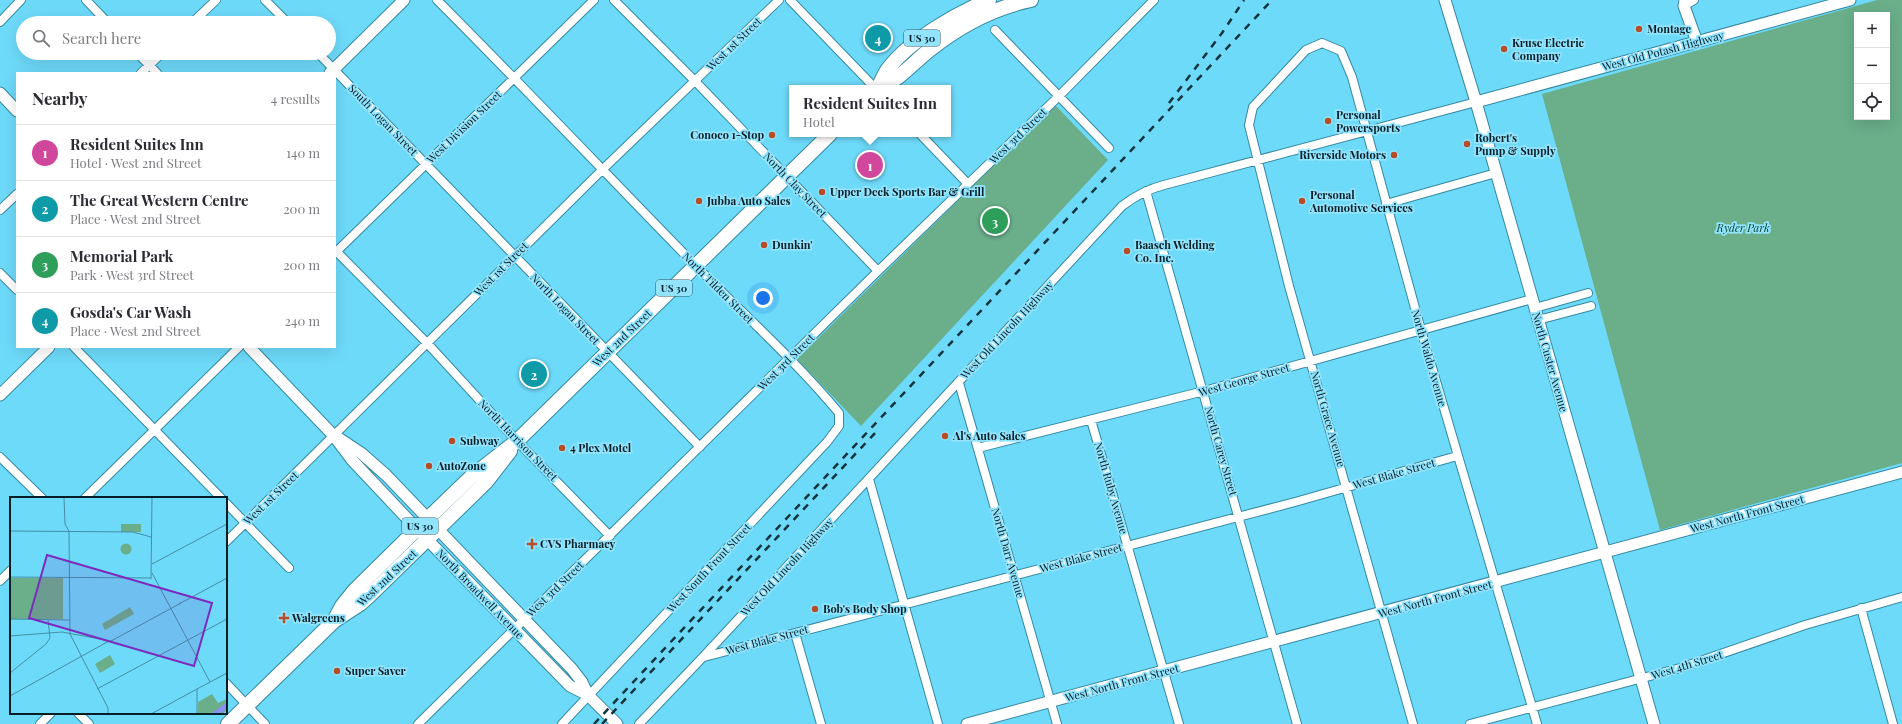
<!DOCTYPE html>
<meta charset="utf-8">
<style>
body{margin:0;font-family:"Playfair Display",serif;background:#f7f7f7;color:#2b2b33}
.controls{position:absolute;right:12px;top:12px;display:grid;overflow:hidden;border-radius:0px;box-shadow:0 4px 16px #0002}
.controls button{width:36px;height:36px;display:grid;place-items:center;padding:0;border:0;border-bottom:1px solid #e1e1e2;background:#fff;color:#2b2b33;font:20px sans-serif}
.you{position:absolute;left:763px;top:298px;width:14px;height:14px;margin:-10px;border:3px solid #fff;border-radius:50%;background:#1a73e8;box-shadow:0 0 0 6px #1a73e833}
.badge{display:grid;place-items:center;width:26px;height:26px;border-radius:50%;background:#1a73e8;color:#fff;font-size:13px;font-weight:700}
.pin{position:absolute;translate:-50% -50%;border:2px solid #fff;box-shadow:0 1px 4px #0006}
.popup{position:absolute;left:789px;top:85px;width:162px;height:52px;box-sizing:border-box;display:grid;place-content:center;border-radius:0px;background:#fff;filter:drop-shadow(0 1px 3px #0005);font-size:13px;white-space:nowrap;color:#7c7c81}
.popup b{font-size:15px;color:#2b2b33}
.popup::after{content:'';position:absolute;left:50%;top:100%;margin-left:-8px;border:8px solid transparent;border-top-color:#fff}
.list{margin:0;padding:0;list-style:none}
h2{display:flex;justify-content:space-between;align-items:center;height:52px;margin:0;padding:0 16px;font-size:17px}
h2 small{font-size:13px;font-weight:400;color:#7c7c81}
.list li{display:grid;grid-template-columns:26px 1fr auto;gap:12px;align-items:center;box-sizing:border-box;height:56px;padding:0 16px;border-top:1px solid #e1e1e2}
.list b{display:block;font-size:15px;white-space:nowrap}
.list p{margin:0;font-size:13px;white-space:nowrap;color:#7c7c81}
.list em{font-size:13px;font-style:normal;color:#7c7c81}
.icon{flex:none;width:22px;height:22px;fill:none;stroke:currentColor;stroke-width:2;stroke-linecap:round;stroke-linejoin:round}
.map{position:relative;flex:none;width:1902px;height:724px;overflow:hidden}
.search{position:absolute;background:#fff;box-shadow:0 4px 16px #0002;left:16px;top:16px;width:320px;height:44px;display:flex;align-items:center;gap:10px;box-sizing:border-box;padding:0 14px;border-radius:22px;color:#7c7c81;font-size:15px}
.panel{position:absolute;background:#fff;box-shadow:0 4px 16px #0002;left:16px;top:72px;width:320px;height:276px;border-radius:0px}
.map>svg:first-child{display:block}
.green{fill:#6aae8a;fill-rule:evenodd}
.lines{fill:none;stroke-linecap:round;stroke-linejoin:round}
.street-casing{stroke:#3589a1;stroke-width:10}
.secondary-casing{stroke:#3589a1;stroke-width:13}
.highway-casing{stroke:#3589a1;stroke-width:16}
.street{stroke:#fff;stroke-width:8}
.secondary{stroke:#fff;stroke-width:11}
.highway{stroke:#fff;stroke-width:14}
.rail{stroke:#11333d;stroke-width:2.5;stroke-dasharray:7 7;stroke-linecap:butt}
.poi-dot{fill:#b54d27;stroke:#92e4fe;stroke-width:1.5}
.labels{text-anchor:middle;stroke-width:3.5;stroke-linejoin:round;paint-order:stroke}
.shield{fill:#92e4fe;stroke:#2f5965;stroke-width:1}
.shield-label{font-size:10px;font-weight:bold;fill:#051d24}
.poi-label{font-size:11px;font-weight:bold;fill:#051d24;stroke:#92e4fe;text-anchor:start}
.street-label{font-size:11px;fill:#051d24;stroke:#92e4fe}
.park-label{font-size:11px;font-style:italic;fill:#084129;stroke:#92e4fe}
.inset-road{fill:none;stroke:#448ea4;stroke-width:1}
.view{fill:#7b2cbf;fill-opacity:0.15;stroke:#7b2cbf;stroke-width:2}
.inset-edge{fill:none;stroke:#051d24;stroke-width:2}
</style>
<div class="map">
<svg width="1902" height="724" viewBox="0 0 1902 724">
<rect width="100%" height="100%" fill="#6edafa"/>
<path class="green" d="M1877,0H1902V463L1660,530L1542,94ZM1857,15H1887V117H1857Z
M1055,105L1108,160L861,426L797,359Z"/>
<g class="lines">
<g class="street-casing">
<path id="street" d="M86,0L108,23
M265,0L288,23
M437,0C524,87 608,176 694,264C742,313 795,360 839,413V426L827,442L562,724
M614,0L695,81L878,271
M790,0L875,88
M1684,6L1694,0
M0,22L21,0
M192,23L216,0
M995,30L1109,148
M137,53L157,73
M318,53L700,447
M141,73L162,53
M920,134L968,184
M1146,191L1297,724
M1386,204L1496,173
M0,210L17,194
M335,250L427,343L517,441L610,536
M335,253L594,0
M0,273L17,290
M1535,308L1588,293
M1538,320L1591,306
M74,347L221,498
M959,383L1057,724
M1091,420L1179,724
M978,448L1204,391L1532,299
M0,457L42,498
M869,479L938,724
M85,498L239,347
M226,503L289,568
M226,542L602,170L779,0
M0,581L11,570
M1861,608L1893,724
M795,633L821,724
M704,657L1295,502L1457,456
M226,683L265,724
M78,713L89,724
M40,724L51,713
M418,724L878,271L1059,96L1154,0
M639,724L703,657L1122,206C1135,196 1148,189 1164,185L1476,102
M1413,724L1289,286L1249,125L1253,107L1306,50L1322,43L1341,51L1352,77L1421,330L1537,724
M1470,724L1680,668L1805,625L1902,597"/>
</g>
<g class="secondary-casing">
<path id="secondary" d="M1445,0L1476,102L1654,724
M1685,0L1684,6L1697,42
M330,73L404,0
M0,93L17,111
M1476,102L1850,0
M249,347L334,436L352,460L417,529L570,686L588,695
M0,395L49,347
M337,437L361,453L386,475L572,669L582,682L588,695L617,724
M967,724L1902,472"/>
</g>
<g class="highway-casing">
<path id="highway" d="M878,88C881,82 884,75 888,69C910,40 956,14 989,0
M880,88C900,79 912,64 928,51C959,26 992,8 1031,0
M334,621L342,606L354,591L417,529L471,477L517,441L830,134
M228,724L334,621L360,604L370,595L486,482L510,451"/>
</g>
<use href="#street" class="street"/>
<use href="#secondary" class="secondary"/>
<use href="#highway" class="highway"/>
<path class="rail" d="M1169,103L1222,33L1244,0
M594,724L1272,0
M602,724L876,432"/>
</g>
<g class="poi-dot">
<circle cx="1639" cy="29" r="4"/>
<circle cx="1504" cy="49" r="4"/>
<circle cx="1328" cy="121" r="4"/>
<circle cx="772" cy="135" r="4"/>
<circle cx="1467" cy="144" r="4"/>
<circle cx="1394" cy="155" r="4"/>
<circle cx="822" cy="192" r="4"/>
<circle cx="699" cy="201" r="4"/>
<circle cx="1302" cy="201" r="4"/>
<circle cx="764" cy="245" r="4"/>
<circle cx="1127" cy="251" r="4"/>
<circle cx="945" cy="436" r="4"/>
<circle cx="452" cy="441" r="4"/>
<circle cx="562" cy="448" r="4"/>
<circle cx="429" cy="466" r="4"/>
<path d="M530 538h4v4h4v4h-4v4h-4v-4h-4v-4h4z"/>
<circle cx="815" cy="609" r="4"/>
<path d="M282 612h4v4h4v4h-4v4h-4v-4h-4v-4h4z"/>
<circle cx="337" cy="671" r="4"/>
</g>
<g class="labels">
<g class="shield">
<rect x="904" y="30" width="36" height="16" rx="3"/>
<rect x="656" y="280" width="36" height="16" rx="3"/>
<rect x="402" y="518" width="36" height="16" rx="3"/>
</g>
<g class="shield-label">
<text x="922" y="42">US 30</text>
<text x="674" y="292">US 30</text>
<text x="420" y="530">US 30</text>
</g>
<g class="poi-label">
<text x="1647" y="33">Montage</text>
<text x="1512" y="47">Kruse Electric<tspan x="1512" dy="13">Company</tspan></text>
<text x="1336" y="119">Personal<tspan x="1336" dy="13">Powersports</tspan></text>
<text x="764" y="139" text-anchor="end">Conoco 1-Stop</text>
<text x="1475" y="142">Robert's<tspan x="1475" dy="13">Pump &amp; Supply</tspan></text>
<text x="1386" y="159" text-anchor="end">Riverside Motors</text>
<text x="830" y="196">Upper Deck Sports Bar &amp; Grill</text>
<text x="1310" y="199">Personal<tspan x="1310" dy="13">Automotive Services</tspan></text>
<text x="707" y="205">Jubba Auto Sales</text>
<text x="772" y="249">Dunkin'</text>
<text x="1135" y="249">Baasch Welding<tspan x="1135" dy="13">Co. Inc.</tspan></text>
<text x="953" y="440">Al's Auto Sales</text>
<text x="460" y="445">Subway</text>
<text x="570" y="452">4 Plex Motel</text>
<text x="437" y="470">AutoZone</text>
<text x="540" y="548">CVS Pharmacy</text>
<text x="823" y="613">Bob's Body Shop</text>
<text x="292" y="622">Walgreens</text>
<text x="345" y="675">Super Saver</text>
</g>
<g class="street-label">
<text transform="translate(734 44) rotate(-44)" y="4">West 1st Street</text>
<text transform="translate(1663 51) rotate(-15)" y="4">West Old Potash Highway</text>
<text transform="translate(383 120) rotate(46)" y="4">South Logan Street</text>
<text transform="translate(464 127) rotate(-44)" y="4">West Division Street</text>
<text transform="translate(1018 136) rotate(-44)" y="4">West 3rd Street</text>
<text transform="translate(795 185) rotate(46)" y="4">North Clay Street</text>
<text transform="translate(501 269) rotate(-45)" y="4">West 1st Street</text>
<text transform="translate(718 288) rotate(45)" y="4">North Tilden Street</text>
<text transform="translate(565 309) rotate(46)" y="4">North Logan Street</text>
<text transform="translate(1007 330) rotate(-47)" y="4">West Old Lincoln Highway</text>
<text transform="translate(622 338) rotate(-44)" y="4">West 2nd Street</text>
<text transform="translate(1429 358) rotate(74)" y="4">North Waldo Avenue</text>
<text transform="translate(786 362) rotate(-45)" y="4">West 3rd Street</text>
<text transform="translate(1550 362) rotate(74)" y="4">North Custer Avenue</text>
<text transform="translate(1244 380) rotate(-16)" y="4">West George Street</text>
<text transform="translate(1328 419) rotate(74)" y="4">North Grace Avenue</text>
<text transform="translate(518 440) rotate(46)" y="4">North Harrison Street</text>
<text transform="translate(1221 451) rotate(74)" y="4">North Carey Street</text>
<text transform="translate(1394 474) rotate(-16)" y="4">West Blake Street</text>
<text transform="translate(1111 488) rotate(74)" y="4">North Ruby Avenue</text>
<text transform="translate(271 498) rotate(-44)" y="4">West 1st Street</text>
<text transform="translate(1747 514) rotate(-15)" y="4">West North Front Street</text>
<text transform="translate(1008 553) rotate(74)" y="4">North Darr Avenue</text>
<text transform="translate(1081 558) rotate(-15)" y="4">West Blake Street</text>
<text transform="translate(787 567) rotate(-47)" y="4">West Old Lincoln Highway</text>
<text transform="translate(709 568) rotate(-47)" y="4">West South Front Street</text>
<text transform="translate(387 578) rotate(-43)" y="4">West 2nd Street</text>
<text transform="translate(555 589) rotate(-44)" y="4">West 3rd Street</text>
<text transform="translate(480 594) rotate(46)" y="4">North Broadwell Avenue</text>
<text transform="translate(1435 599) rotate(-15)" y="4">West North Front Street</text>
<text transform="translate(767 640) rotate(-15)" y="4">West Blake Street</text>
<text transform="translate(1687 665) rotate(-17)" y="4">West 4th Street</text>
<text transform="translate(1122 683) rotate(-15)" y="4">West North Front Street</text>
</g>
<g class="park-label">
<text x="1743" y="232">Ryder Park</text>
</g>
</g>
<g transform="translate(10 497)">
<rect width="217" height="217" fill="#6edafa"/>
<path d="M111,27H131V35H111ZM110.5 52a5.5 5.5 0 1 1 11 0a5.5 5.5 0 1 1-11 0ZM0,81H53V122H0ZM120,110L124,117L95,133L92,127ZM100,158L105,167L90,176L85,167ZM202,197L208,206L217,202V213L212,217H188V205Z" fill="#6aae8a"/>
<path d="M217,205V211L210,217H201Z" fill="#8a8ff3"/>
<path class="inset-road" d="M54,0L55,27L59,34L60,137L98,211V217M0,34L123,35L141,40M142,67L217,27M142,76L200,185M0,80L141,81M141,82L142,0M169,107L217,81M0,122L59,123M0,139L52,135L101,144L171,106M0,176L36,147L40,141L38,123M87,192L217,122M0,199L99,144M141,217L187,192M187,217V192L217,176"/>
<path class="view" d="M37,58L202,106L184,169L19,121Z"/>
<rect width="217" height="217" class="inset-edge"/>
</g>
</svg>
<div class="controls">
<button>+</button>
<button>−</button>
<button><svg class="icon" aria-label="locate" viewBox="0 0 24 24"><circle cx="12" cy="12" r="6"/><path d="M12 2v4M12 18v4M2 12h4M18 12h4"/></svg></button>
</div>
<div class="you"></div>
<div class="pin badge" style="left:870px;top:165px;background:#d1479c">1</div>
<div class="popup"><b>Resident Suites Inn</b>Hotel</div>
<div class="pin badge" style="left:534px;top:374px;background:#0f9aa8">2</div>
<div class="pin badge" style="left:995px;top:221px;background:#2e9e5b">3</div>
<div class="pin badge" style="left:878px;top:38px;background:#0f9aa8">4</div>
<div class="search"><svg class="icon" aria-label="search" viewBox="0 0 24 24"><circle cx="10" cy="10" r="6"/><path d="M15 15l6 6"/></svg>Search here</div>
<section class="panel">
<h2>Nearby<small>4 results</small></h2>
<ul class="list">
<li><span class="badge" style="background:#d1479c">1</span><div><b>Resident Suites Inn</b><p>Hotel · West 2nd Street</p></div><em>140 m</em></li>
<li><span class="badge" style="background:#0f9aa8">2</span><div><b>The Great Western Centre</b><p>Place · West 2nd Street</p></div><em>200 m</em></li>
<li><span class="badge" style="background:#2e9e5b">3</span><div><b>Memorial Park</b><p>Park · West 3rd Street</p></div><em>200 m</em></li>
<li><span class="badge" style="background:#0f9aa8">4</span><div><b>Gosda's Car Wash</b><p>Place · West 2nd Street</p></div><em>240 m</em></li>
</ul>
</section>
</div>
